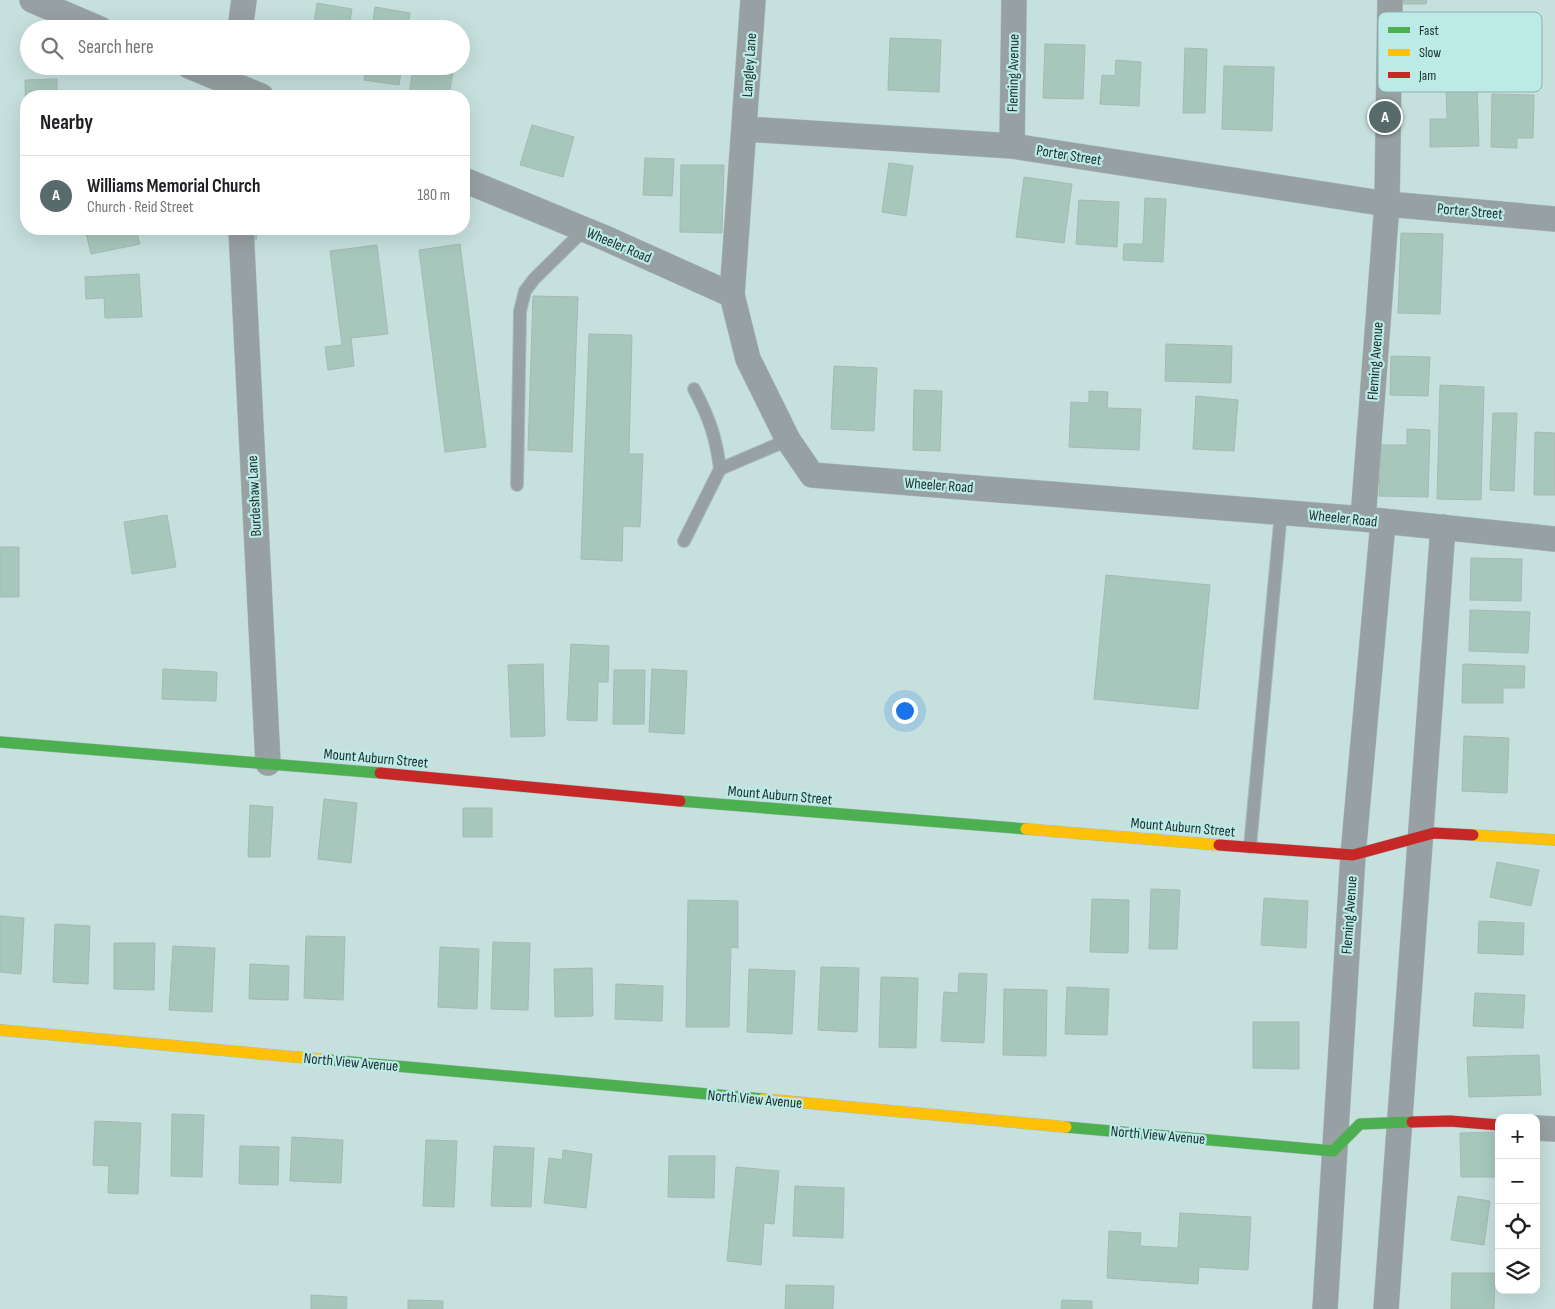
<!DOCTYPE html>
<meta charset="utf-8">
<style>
body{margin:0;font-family:"Sofia Sans Condensed",sans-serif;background:#f6f6f6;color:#202124}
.controls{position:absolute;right:15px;bottom:15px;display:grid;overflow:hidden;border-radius:10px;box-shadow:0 5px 20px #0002}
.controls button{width:45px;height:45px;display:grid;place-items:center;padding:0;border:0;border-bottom:1px solid #e0e0e0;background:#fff;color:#202124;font:25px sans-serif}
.you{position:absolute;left:904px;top:710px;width:18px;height:18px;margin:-12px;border:4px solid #fff;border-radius:50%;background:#1a73e8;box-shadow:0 0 0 8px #1a73e833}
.badge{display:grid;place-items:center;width:32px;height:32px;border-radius:50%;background:#576c6a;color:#fff;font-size:16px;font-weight:700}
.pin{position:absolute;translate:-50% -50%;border:2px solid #fff;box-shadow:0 1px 5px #0006}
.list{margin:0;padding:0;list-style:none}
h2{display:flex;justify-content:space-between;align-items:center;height:65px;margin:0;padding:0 20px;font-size:21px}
h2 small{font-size:16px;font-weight:400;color:#757577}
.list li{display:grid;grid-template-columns:32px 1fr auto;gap:15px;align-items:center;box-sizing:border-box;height:80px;padding:0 20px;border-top:1px solid #e0e0e0}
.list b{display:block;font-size:19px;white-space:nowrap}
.list p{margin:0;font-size:16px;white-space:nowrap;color:#757577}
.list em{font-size:16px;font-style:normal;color:#757577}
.icon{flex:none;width:28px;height:28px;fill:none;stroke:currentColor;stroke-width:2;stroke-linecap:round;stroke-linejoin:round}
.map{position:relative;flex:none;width:1555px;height:1309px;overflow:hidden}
.search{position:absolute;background:#fff;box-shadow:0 5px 20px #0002;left:20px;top:20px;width:450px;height:55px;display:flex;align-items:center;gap:12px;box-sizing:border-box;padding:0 18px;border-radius:28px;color:#757577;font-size:19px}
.panel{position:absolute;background:#fff;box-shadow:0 5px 20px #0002;left:20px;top:90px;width:450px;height:145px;border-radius:20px}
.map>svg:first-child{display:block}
.building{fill:#a7c7bc;stroke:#a6b9b4}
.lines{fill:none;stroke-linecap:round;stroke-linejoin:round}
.lane-casing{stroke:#a9bdbc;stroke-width:14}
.street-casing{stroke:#a9bdbc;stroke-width:26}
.fast-casing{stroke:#a9bdbc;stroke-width:12}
.slow-casing{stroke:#a9bdbc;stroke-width:12}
.jam-casing{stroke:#a9bdbc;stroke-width:12}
.lane{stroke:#97a0a2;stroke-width:12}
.street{stroke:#97a0a2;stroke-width:25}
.fast{stroke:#4caf50;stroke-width:11}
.slow{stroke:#ffc107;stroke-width:11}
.jam{stroke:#c62828;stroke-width:11}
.labels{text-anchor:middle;stroke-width:4.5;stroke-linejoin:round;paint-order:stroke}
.street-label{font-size:15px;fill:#1b2d2c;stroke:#bbeae7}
.key{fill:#bbeae7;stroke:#8bb1af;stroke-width:1}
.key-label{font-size:14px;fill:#1b2d2c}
</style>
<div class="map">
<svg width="1555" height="1309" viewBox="0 0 1555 1309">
<rect width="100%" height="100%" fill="#c6e0de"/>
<path class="building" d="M1401,0H1427L1426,4H1401Z
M317,3L352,9L349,29H313Z
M375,7L410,13L408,29H372Z
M890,38L941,40L939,92L888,90Z
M1045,44L1085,45L1083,99L1043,98Z
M1185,48L1207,49L1205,113H1183Z
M1116,60L1141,62L1139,106L1100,104L1102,75L1115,76Z
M307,66H343L342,73Z
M366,66H402L399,85L364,80Z
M413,66H454L449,96H409Z
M1224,66L1274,67L1272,131L1222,129Z
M57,79V96H26V129L25,80Z
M1477,87L1479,146L1430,147V119H1447L1446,88Z
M1492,94L1534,95L1533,138H1517V148L1491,147Z
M532,125L574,137L563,177L520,165Z
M645,158L674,159L672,196L643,195Z
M889,163L913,166L906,216L882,212Z
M681,165H724L722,233L680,232Z
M1024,177L1072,184L1064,243L1016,237Z
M1145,198L1166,199L1163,262L1123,260L1124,244H1143Z
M1079,200L1119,202L1117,247L1076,244Z
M85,229H136L140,244L91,254Z
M224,229H258L256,240L223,233Z
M1401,233L1443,234L1440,314L1398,313Z
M460,244L486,447L445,452L419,250Z
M377,245L388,334L351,338L354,366L328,370L325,347L342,345L330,251Z
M139,274L142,317L105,318L104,298L86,299L85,277Z
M533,296L578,297L572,452L528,450Z
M589,334L632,335L629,454H643L640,527L623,526L622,561L581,559Z
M1166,344L1232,346L1231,383L1165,381Z
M1391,356L1430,357L1428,396L1390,395Z
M834,366L877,368L874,431L831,429Z
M1440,385L1484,387L1481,500L1437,499Z
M914,390L942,391L940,451L913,450Z
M1089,391L1108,392L1107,408L1141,409L1139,450L1069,447L1071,402L1089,403Z
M1196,396L1238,400L1234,451L1193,449Z
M1493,413H1517L1514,491L1490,490Z
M1407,429L1430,430L1428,497L1379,496L1381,445H1407Z
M1535,432L1555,433V495H1534Z
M167,515L176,567L132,574L124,522Z
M0,547H19V597H0Z
M1471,558L1522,559L1521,601L1470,600Z
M1106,575L1210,585L1198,709L1094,699Z
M1470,610L1530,612L1528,653L1469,651Z
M571,644L609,646L608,682H598L597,721L567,720Z
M543,664L545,736L511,737L508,665Z
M1463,664L1525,666L1524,688H1503V703H1462Z
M163,669L217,672L216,701L162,699Z
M652,669L687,671L684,734L649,732Z
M614,670H645L644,724H613Z
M1464,736L1509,738L1507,793L1462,791Z
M324,799L357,803L351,863L318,859Z
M250,805L273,807L270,857H248Z
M463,808H492V837H463Z
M1497,862L1539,870L1531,906L1490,897Z
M1151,889L1180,890L1177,949H1149Z
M1264,898L1308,901L1306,948L1261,945Z
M1092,899L1129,900L1128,953L1090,952Z
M688,900L738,901V948L731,947L729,1027H686Z
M0,916L24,918L21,974L0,972Z
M1479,921L1524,923L1523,955L1478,953Z
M55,924L90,926L88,984L53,982Z
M306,936L345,937L343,1000L304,998Z
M493,942L530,943L528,1010L491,1009Z
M114,943H155L154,990L114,989Z
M173,946L215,948L212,1012L169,1010Z
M440,947L479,949L477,1009L438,1007Z
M250,964L289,966L288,1000L249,999Z
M821,967L859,968L857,1032L818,1030Z
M592,968L593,1016L555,1017L554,969Z
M749,969L795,971L792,1034L747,1032Z
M959,973L987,974L984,1043L941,1041L944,992L958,993Z
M881,977L918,978L916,1048L879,1047Z
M616,984L663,986L662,1021L615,1019Z
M1067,987L1109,989L1107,1035L1065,1034Z
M1004,989L1047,990L1046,1056L1003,1055Z
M1475,993L1525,995L1523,1028L1473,1026Z
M1253,1022H1299V1069L1253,1068Z
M1539,1055L1541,1095L1469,1097L1467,1057Z
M172,1114L204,1115L202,1177L171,1176Z
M95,1121L141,1123L138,1194L108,1193L109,1166L93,1165Z
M1499,1132V1177H1461L1460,1133Z
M292,1137L343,1140L341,1183L290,1181Z
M426,1140L457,1141L454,1207L423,1206Z
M240,1146L279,1147L278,1185L239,1184Z
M494,1146L534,1148L531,1207L491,1206Z
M563,1150L592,1154L586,1208L544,1203L549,1158L562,1160Z
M669,1156H715L714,1198L668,1197Z
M736,1167L779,1171L774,1224L764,1223L761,1265L727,1261Z
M795,1186L844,1188L843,1238L793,1236Z
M1458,1196L1490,1201L1484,1245L1451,1240Z
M1180,1213L1251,1217L1248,1270L1199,1267L1198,1284L1107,1278L1109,1231L1141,1233L1140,1246L1178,1248Z
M1452,1273H1495L1494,1309H1451Z
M786,1285L834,1286L833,1309H785Z
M311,1295L347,1297L346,1309H311Z
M408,1300L443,1301V1309H408Z
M1062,1300L1092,1301V1309H1061Z"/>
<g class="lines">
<g class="lane-casing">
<path id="lane" d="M694,389C709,417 716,437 720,469
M517,485L520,311L525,291L534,279L584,230
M684,541L720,469L788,440
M1250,847L1281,512"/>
</g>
<g class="street-casing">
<path id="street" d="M32,0L100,29
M753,0L732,295L748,359L788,440L812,475L1363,519L1555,539
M240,29L244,0
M189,66L261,96
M745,129L1012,146L1387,204L1555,219
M1012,146L1014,0
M464,180L605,238L732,295
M241,229L268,763
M1363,519L1387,204L1390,0
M1536,1128L1555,1129
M1325,1309L1353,855L1383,522
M1386,1309L1443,527"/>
</g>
<g class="fast-casing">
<path id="fast" d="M0,742L380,773
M680,801L1026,829
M329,1060L763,1099
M1066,1127L1333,1151L1360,1124L1412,1122"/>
</g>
<g class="slow-casing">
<path id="slow" d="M1026,829L1219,845
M1473,835L1555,840
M0,1030L329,1060
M763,1099L1066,1127"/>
</g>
<g class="jam-casing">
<path id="jam" d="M380,773L680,801
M1219,845L1353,855L1434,833L1473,835
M1412,1122L1450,1121L1499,1125"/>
</g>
<use href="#lane" class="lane"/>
<use href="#street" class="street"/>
<use href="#fast" class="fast"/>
<use href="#slow" class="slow"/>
<use href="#jam" class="jam"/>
</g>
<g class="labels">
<g class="street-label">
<text transform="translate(749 65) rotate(-86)" y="5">Langley Lane</text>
<text transform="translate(1013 73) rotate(-89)" y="5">Fleming Avenue</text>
<text transform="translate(1069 155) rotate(9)" y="5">Porter Street</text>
<text transform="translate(1470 211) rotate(5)" y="5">Porter Street</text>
<text transform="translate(619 245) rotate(23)" y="5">Wheeler Road</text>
<text transform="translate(1375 361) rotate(-86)" y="5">Fleming Avenue</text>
<text transform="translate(939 485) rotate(4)" y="5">Wheeler Road</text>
<text transform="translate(254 496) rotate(-93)" y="5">Burdeshaw Lane</text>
<text transform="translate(1343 518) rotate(6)" y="5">Wheeler Road</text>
<text transform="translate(376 758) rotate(5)" y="5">Mount Auburn Street</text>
<text transform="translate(780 795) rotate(5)" y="5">Mount Auburn Street</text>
<text transform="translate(1183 827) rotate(5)" y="5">Mount Auburn Street</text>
<text transform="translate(1349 915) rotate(-86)" y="5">Fleming Avenue</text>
<text transform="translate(351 1062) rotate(5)" y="5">North View Avenue</text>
<text transform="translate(755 1099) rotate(5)" y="5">North View Avenue</text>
<text transform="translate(1158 1135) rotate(5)" y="5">North View Avenue</text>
</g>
</g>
<rect x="1378" y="12" width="164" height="80" rx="8" class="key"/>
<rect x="1388" y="27" width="22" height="6" fill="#4caf50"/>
<rect x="1388" y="49" width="22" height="7" fill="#ffc107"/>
<rect x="1388" y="72" width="22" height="6" fill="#c62828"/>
<g class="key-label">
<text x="1419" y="35">Fast</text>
<text x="1419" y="57">Slow</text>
<text x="1419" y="80">Jam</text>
</g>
</svg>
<div class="controls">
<button>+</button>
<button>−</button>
<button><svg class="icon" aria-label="locate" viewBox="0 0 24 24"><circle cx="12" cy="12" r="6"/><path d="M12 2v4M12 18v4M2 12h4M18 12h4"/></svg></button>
<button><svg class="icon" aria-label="layers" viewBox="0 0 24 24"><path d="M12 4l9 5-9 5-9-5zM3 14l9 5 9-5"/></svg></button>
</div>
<div class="you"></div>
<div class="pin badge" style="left:1385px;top:117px">A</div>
<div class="search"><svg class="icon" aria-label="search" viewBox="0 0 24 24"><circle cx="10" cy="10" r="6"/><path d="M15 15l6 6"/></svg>Search here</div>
<section class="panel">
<h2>Nearby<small></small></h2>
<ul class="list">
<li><span class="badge">A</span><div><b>Williams Memorial Church</b><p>Church · Reid Street</p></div><em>180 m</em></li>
</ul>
</section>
</div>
